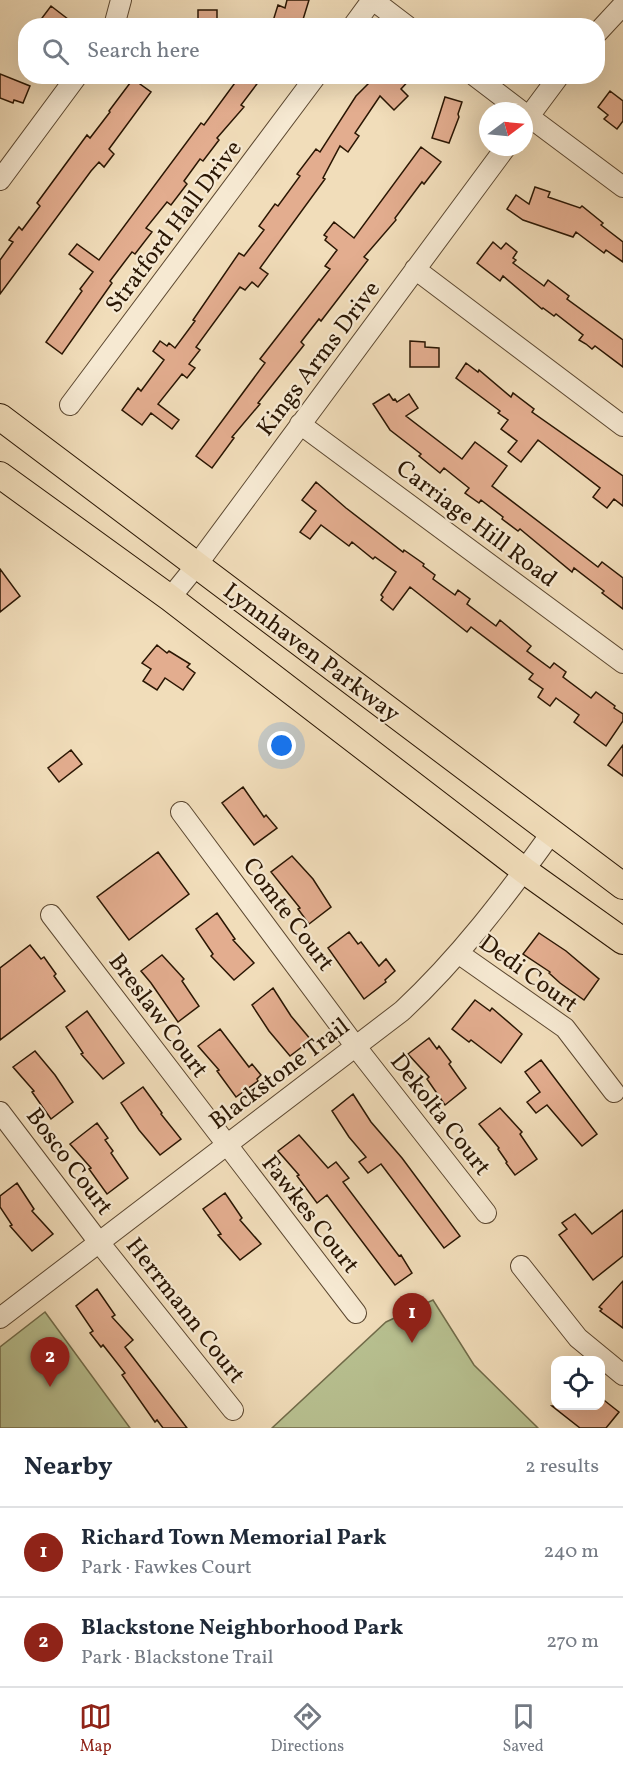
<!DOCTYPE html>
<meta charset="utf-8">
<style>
body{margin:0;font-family:Vollkorn,serif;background:#f6f6f7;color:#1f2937}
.controls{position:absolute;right:18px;bottom:18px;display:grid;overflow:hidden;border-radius:12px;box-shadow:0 6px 24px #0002}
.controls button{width:54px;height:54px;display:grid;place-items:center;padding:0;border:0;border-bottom:2px solid #e0e1e3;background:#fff;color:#1f2937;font:30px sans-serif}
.compass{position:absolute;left:479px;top:102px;width:54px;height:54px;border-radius:50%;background:#fff;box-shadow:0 6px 24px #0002;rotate:74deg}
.you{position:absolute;left:282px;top:746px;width:21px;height:21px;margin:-15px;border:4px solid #fff;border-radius:50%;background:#1a73e8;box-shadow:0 0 0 9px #1a73e833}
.badge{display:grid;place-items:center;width:39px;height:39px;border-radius:50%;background:#8f2418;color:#fff;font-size:20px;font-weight:700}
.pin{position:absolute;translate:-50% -50px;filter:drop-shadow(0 2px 3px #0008)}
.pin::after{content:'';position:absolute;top:32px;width:21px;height:18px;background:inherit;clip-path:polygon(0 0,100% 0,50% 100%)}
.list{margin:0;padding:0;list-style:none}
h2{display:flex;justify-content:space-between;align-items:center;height:78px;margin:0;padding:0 24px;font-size:26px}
h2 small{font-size:20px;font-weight:400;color:#747a83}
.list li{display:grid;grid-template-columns:39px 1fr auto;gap:18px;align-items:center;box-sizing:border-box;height:90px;padding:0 24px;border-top:2px solid #e0e1e3}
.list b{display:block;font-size:22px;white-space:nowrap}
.list p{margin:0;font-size:20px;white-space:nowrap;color:#747a83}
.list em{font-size:20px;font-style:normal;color:#747a83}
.icon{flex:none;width:33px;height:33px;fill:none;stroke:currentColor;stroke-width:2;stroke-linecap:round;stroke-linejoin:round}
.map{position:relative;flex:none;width:623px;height:1428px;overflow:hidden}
.search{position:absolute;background:#fff;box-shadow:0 6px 24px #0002;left:18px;right:18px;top:18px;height:66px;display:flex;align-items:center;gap:15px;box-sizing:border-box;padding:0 21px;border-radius:24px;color:#747a83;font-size:22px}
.sheet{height:258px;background:#fff}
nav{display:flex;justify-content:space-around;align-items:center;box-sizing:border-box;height:84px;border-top:2px solid #e0e1e3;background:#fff;font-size:16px;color:#747a83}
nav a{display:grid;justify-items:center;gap:3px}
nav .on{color:#8f2418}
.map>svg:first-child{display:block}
.green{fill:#b8c191;stroke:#716c4a;stroke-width:1.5}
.building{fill:#e3ad8f;stroke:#2a1603;stroke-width:1.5}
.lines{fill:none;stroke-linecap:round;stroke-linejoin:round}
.minor-casing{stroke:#5c4831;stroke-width:22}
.major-casing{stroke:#2a1603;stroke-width:28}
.minor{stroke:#f6e9d2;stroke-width:20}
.major{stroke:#f1ddba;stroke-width:26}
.labels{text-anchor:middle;stroke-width:4.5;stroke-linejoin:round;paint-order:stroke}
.street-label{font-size:24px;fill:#2a1603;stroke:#f6e9d2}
</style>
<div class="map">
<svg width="623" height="1428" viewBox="0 0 623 1428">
<rect width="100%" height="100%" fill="#f1ddba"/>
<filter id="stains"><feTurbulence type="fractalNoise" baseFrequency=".00333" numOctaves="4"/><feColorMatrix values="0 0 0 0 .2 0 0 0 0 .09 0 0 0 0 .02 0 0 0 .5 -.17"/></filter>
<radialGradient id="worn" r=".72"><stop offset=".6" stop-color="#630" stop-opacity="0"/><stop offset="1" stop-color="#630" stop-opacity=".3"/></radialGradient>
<path class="green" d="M433,1300L474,1365L538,1428H272L386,1322Z
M45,1312L130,1428H0V1347Z"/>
<path class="building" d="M287,0H309L301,26H287L273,21L278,5L285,8Z
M51,6L77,26H36Z
M198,10H217V24H198Z
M0,74L30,86L23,103L14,100L13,103L0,98Z
M240,76H263L241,105L244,107L217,138L219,140L203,161L200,159L184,181L187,184L171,205L167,202L146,228L152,232L135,254L132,252L110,281L112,283L62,354L46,342L82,291L80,289L93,272L69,254L77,244L99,260L201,123L204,125Z
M376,76H413L401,89L408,96L394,110L380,96L355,133L359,136L348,152L340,146L323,178L325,179L260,268L268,274L258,287L252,282L245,290L240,287L196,347L200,350L189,364L195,368L187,378L182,374L158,404L179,420L172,429L151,413L142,425L122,410L138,388L141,391L164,360L153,351L160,341L167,346L169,343L175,348L195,321L193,320L239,253L244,256L264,230L259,226L275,204L278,206L300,176L297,174L316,149L320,152L356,96Z
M133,79L151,92L109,149L114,154L104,167L99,162L91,171L0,294V260L13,242L9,240L19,227L22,230L40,206L37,203L87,135L90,138L110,112L109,111Z
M610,91L623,101V121L617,129L604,119L608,115L598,107Z
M445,97L462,102L458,114L459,117L449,143L432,138Z
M421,147L441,162L424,184L422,182L395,218L396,220L364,257L368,260L321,321L319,319L301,342L304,345L258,403L260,404L232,437L234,438L212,468L196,456L265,363L260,359L330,269L325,266L337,250L325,240L327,237L324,235L334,222L354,238Z
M535,187L550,192L548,197L580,208L582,206L603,223L601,225L623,242V262L606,250L604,253L576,232L573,237L523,220L507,209L516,195L529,204Z
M493,242L501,249L506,243L517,252L513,258L516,260L513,263L544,286L548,280L569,296L567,299L623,340V367L595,346L592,349L586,344L579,340L583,335L556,314L554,316L543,308L542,309L503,276L500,281L477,263Z
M410,341L425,342V347L439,348V367H410Z
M466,363L478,372L479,370L511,397L513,393L534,409L532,412L623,476V506L614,499L607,508L593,497L600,488L538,440L521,462L508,452L517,441L501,429L508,420L498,413L500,411L456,378Z
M389,394L393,400L395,399L397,402L409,394L418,408L406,416L462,459L475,442L507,466L492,486L598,567L602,562L623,578V609L602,593L604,591L574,568L572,572L520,529L518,531L502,519L503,517L481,500L479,503L465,493L469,488L444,468L440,473L419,456L421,454L390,430L373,404Z
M316,482L346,508L403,552L404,550L424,564L423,566L435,575L433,579L455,595L458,590L470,599L467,604L496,626L500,620L531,646L527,651L550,668L554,663L566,672L563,677L591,698L596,692L615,706L614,708L623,714V721L606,746L574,722L579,715L556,698L550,706L538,697L543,689L529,679L533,674L471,627L467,632L410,587L393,610L381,600L383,597L381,595L396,572L375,557L373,559L352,542L349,546L321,525L310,539L300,532L316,511L302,500Z
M0,569L20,596L0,612Z
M157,645L167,653L169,651L190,664L187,667L195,673L183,690L165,678L157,690L143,681L151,669L142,663Z
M623,745V776L608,765Z
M71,750L82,764L59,782L48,768Z
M243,787L264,817L266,815L277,828L254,845L222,803Z
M158,852L189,894L129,940L97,897Z
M292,856L313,879L331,907L309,924L298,909L300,908L271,872Z
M217,913L235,939L233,940L254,963L234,980L211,956L213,954L196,929Z
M349,932L358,944L361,942L379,966L386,959L395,971L385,980L386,982L364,999L328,948Z
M539,933L566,951L599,979L584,1000L560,983L549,973L550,972L523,954Z
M30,945L41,959L44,957L56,974L54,976L65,991L0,1040V968Z
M162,955L184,979L182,981L199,1006L178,1022L151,983L141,971Z
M273,988L291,1016L311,1040L290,1056L269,1031L252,1005Z
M475,1000L490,1011L492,1008L522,1034L501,1063L471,1040L469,1042L452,1029Z
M87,1011L124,1063L103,1079L81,1054L83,1053L66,1027Z
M220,1029L249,1067L252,1064L261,1075L257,1079L258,1081L236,1097L217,1071L219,1070L198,1046Z
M429,1038L437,1049L439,1046L451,1062L449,1064L466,1088L445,1105L427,1079L429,1077L408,1054Z
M35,1051L55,1075L73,1102L51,1119L32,1092L34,1091L13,1067Z
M541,1060L597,1134L582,1146L547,1105L536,1113L527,1102L540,1092L525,1072Z
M143,1087L162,1113L161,1114L181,1139L160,1155L139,1130L121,1103Z
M353,1094L371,1122L402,1158L460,1236L444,1248L381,1164L368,1173L359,1162L366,1157L349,1137L332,1111Z
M500,1108L522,1132L520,1134L537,1159L515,1175L506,1163L507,1162L498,1149L499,1148L479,1124Z
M97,1123L108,1138L105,1140L113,1151L111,1153L128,1178L107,1194L89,1169L91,1168L70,1144Z
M299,1135L328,1168L336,1162L349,1178L343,1182L399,1256L401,1255L412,1273L395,1285L327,1195L317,1203L297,1176L299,1175L278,1151Z
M17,1183L34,1209L32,1211L53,1234L32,1251L10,1226L12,1225L0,1207V1196Z
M225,1193L242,1218L240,1220L261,1244L240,1260L218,1235L221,1234L203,1209Z
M623,1210V1256L593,1280L559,1235L567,1229L562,1223L575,1214L592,1234Z
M623,1281V1328L600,1311L602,1309L599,1307Z
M97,1289L115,1315L112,1317L133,1340L125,1347L187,1428H163L157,1420L155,1422L122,1375L125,1373L103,1345L101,1347L90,1333L93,1331L76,1306Z
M600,1397L619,1412L606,1428H580L552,1406H600Z"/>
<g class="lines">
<g class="minor-casing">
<path id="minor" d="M373,0L407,26
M114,26L121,0
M353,26L372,0
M598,32L623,5
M475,76L521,111
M524,113L623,187
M524,123L559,76
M0,180L77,76
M415,269L623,426
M70,405L316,76
M300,424L623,663
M170,598L196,566L506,147
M181,812L356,1047L486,1213
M51,915L356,1313
M458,953L565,1028L614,1092
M0,1112L98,1241L233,1410
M521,1266L578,1338L623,1375
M0,1318L402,1011C459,958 507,895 552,832"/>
</g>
<g class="major-casing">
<path id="major" d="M0,417L623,886
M0,475L170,598L525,871L623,941"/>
</g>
<use href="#minor" class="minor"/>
<use href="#major" class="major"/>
</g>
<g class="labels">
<g class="street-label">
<text transform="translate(173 226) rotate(-53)" y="8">Stratford Hall Drive</text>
<text transform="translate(318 358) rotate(-53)" y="8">Kings Arms Drive</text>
<text transform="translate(477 523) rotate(37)" y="8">Carriage Hill Road</text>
<text transform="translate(312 652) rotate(37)" y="8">Lynnhaven Parkway</text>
<text transform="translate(289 914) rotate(53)" y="8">Comte Court</text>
<text transform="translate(529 973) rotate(36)" y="8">Dedi Court</text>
<text transform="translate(159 1015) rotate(53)" y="8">Breslaw Court</text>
<text transform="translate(279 1073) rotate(-37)" y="8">Blackstone Trail</text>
<text transform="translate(441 1114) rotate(52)" y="8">Dekolta Court</text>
<text transform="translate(70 1161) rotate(53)" y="8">Bosco Court</text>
<text transform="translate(311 1214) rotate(52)" y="8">Fawkes Court</text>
<text transform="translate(186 1310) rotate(52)" y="8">Herrmann Court</text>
</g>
</g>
<rect width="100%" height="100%" filter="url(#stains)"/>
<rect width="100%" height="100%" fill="url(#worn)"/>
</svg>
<div class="controls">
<button><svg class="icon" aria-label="locate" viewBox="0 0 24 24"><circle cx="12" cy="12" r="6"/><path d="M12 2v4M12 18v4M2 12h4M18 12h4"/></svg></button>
</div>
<svg class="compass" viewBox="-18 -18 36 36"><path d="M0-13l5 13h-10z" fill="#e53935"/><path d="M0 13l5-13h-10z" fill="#747a83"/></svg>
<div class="you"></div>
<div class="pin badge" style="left:412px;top:1343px">1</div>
<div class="pin badge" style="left:50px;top:1387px">2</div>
<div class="search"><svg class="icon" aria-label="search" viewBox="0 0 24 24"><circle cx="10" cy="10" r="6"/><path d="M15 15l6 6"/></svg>Search here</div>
</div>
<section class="sheet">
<h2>Nearby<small>2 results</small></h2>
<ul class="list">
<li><span class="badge">1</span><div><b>Richard Town Memorial Park</b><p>Park · Fawkes Court</p></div><em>240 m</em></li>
<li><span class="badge">2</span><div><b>Blackstone Neighborhood Park</b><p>Park · Blackstone Trail</p></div><em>270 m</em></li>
</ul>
</section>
<nav>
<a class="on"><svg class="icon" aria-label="map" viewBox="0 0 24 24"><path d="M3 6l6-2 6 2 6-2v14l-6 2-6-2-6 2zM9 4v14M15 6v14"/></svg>Map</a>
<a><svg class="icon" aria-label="directions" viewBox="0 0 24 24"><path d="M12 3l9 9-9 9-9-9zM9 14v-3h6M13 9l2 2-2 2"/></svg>Directions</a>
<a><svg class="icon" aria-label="saved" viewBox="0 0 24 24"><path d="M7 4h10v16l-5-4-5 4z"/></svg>Saved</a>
</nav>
